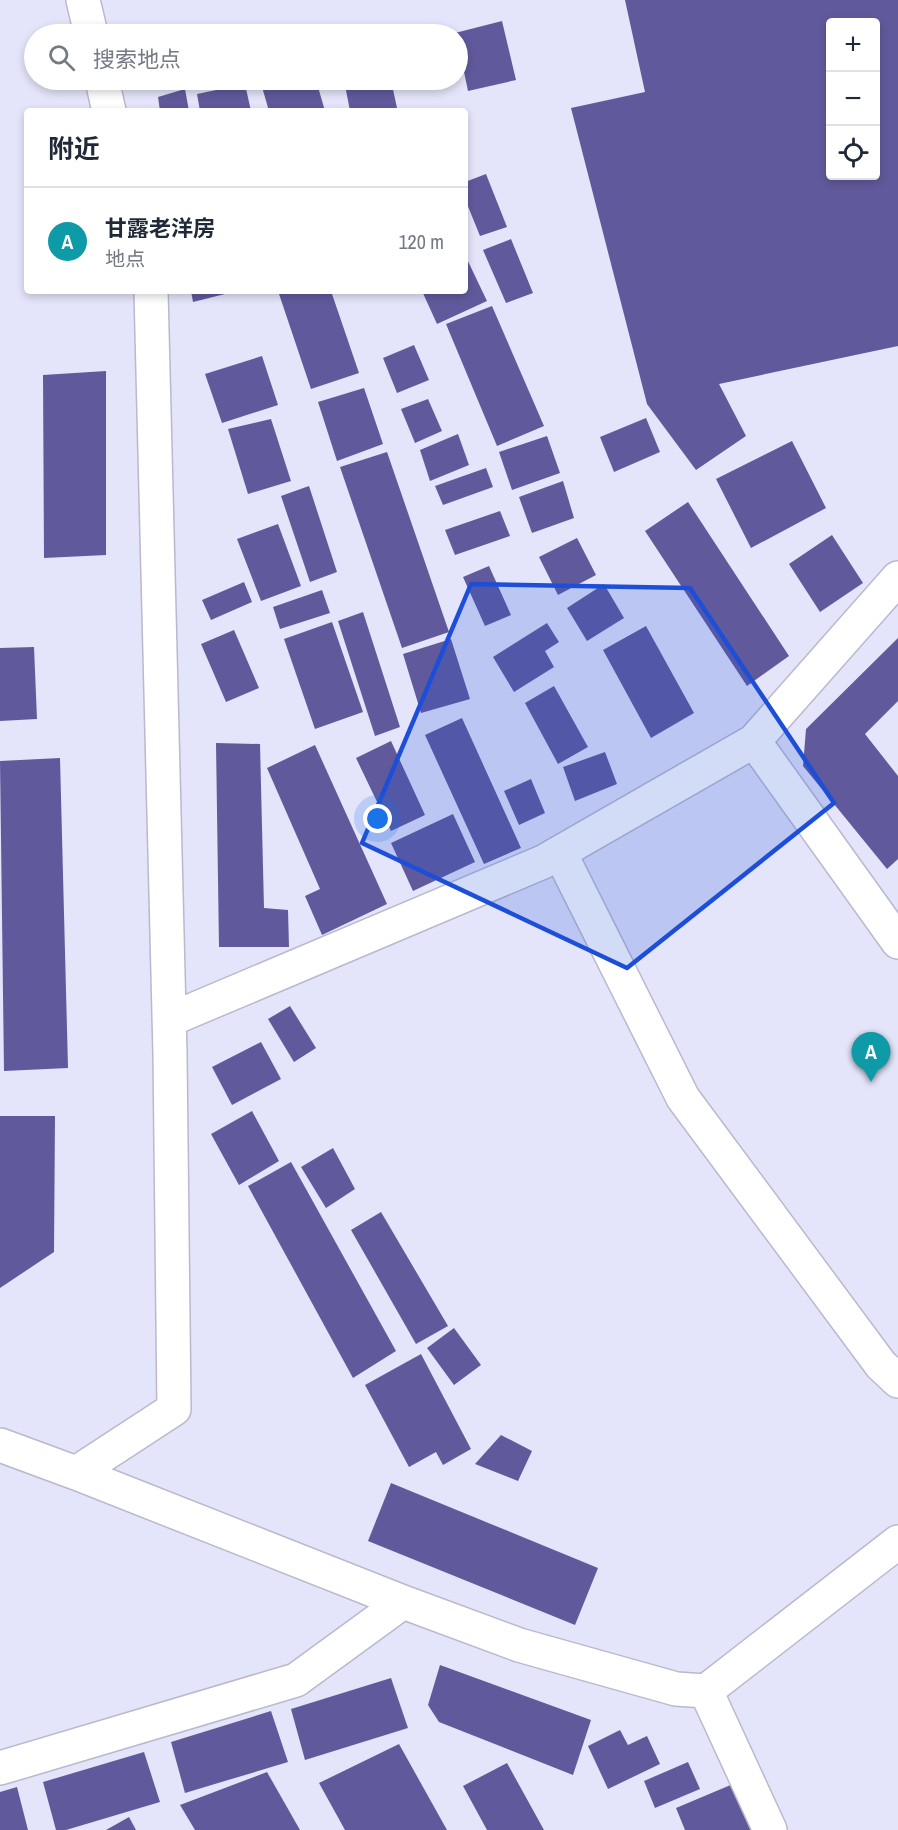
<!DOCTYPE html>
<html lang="zh">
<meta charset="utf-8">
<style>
body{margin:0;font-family:"Archivo Narrow","Noto Sans SC",sans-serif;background:#f2f2f3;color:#1f2937}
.controls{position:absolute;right:18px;top:18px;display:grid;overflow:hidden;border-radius:6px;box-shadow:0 3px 9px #0003}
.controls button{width:54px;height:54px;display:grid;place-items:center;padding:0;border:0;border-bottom:2px solid #e0e1e3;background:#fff;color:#1f2937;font:30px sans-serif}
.you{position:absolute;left:378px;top:819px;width:21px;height:21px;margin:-15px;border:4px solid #fff;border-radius:50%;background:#1a73e8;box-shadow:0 0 0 9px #1a73e833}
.badge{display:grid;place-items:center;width:39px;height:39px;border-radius:50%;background:#1a73e8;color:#fff;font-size:20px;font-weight:700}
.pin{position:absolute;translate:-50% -50px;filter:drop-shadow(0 2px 3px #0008)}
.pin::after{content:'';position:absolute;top:32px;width:21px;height:18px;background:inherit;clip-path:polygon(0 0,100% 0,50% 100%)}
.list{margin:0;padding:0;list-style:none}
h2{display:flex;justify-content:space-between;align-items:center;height:78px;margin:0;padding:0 24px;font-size:26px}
h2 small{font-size:20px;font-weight:400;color:#747a83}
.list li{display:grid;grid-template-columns:39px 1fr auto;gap:18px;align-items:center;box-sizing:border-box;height:108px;padding:0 24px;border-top:2px solid #e0e1e3}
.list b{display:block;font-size:22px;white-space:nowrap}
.list p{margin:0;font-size:20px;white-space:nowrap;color:#747a83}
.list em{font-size:20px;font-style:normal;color:#747a83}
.icon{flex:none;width:33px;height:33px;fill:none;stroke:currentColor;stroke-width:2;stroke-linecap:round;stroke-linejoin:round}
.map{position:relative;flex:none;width:898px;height:1830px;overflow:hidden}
.search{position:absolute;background:#fff;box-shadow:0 3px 9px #0003;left:24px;top:24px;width:444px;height:66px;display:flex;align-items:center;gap:15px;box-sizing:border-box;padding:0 21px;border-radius:33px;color:#747a83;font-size:22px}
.panel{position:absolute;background:#fff;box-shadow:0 3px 9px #0003;left:24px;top:108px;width:444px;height:186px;border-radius:6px}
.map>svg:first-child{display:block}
.building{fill:#605a9c;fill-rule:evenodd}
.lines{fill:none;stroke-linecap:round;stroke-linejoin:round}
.minor-casing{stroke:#b9b9ce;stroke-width:36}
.minor{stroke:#fff;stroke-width:33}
.marked{fill:#1d4ed8;fill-opacity:0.2;stroke:#1d4ed8;stroke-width:4.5;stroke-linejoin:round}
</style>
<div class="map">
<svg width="898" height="1830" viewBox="0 0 898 1830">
<rect width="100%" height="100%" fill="#e4e4fa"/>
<path class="building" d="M625,0H898V346L719,384L746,436L696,470L647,404L571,108L645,92ZM830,22H876V176H830Z
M502,21L516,80L468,91L458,43V34L455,33Z
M291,80H316L325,111H269L262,87Z
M344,80H391L397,108L382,111H350Z
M245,84L251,111H200L197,94Z
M185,89L189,111H160L158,97Z
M486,174L507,227L480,236L465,199V182Z
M511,239L533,293L506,303L483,250Z
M465,255L487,301L437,324L422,291H465Z
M191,291H233V292L193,302Z
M278,291H331L359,373L311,389Z
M492,306L544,426L497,446L446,324Z
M414,345L429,380L397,393L383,358Z
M262,356L278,405L222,423L205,374Z
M106,371V555L44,558L43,375Z
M364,388L383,444L337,461L318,402Z
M428,399L442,431L415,443L401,409Z
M646,418L660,452L614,472L600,437Z
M271,419L291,481L248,494L228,429Z
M458,434L469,465L430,481L420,450Z
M547,436L560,473L512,490L499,452Z
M792,441L826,508L751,548L716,479Z
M387,452L449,632L402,648L340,467Z
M486,468L493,487L443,505L435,486Z
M563,481L574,518L532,533L519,497Z
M309,486L337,572L310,582L281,496Z
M688,502L789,656L747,686L645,531Z
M500,511L510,536L455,555L445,530Z
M278,524L301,586L261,601L237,539Z
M832,535L863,583L820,612L789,564Z
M577,538L596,575L558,595L539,557Z
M489,566L511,615L485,626L463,577Z
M244,582L252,602L211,620L202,600Z
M604,584L624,618L587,641L567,608Z
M322,590L330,613L280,629L273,607Z
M363,612L400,727L375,736L338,621Z
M332,622L363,712L315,729L284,639Z
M547,623L559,642L545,651L554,667L514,692L493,657Z
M646,626L694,713L651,738L603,650Z
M234,630L259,688L226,702L201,644Z
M898,638V701L865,734L898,776V859L887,869L803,766L806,729Z
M451,639L470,699L421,713L403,654Z
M34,647L37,719L0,721V648Z
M554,686L588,747L558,764L525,703Z
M462,718L521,848L484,864L425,735Z
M391,741L425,815L391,831L356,758Z
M216,743L260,744L264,908L288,910L289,947H219Z
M315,745L387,904L322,935L305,896L320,889L267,768Z
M605,752L617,784L575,801L563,767Z
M60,758L68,1068L4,1071L0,761Z
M531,779L545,813L519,825L504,791Z
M453,814L475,862L413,891L391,843Z
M290,1006L316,1048L294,1062L268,1019Z
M261,1042L281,1079L232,1105L212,1067Z
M252,1111L279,1161L239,1185L211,1134Z
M0,1116H55L54,1252L0,1288Z
M333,1148L355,1189L326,1208L301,1167Z
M291,1162L396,1351L353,1378L248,1186Z
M381,1212L448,1326L416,1344L351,1230Z
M454,1328L481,1365L454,1385L427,1348Z
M421,1354L471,1449L443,1465L436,1452L409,1467L365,1385Z
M501,1435L532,1451L518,1481L475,1464Z
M391,1483L598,1568L575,1625L368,1541Z
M440,1665L591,1720L573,1775L439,1722L428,1705Z
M391,1678L408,1728L305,1760L291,1709Z
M271,1711L288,1762L185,1793L171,1742Z
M620,1730L628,1745L647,1736L660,1764L608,1789L588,1746Z
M399,1744L447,1830H345L319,1783Z
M144,1752L160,1802L66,1830H56L43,1782Z
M688,1762L700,1789L655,1808L644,1781Z
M507,1763L544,1830H487L463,1786Z
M267,1772L300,1830H195L180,1805Z
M733,1784L752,1830H685L676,1808Z
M17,1787L28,1830H0V1792Z
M129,1817L136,1830H106Z"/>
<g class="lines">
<g class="minor-casing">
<path id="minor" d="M83,0L91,34
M102,80L109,111
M754,741L898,942
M560,853L683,1098L881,1365L898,1381
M169,1020L543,862L754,741L898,578
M0,1445L76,1473L403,1602L519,1645L676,1689L706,1691L898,1542
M76,1473L174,1409L170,1054L151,291
M706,1691L770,1830
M0,1768L296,1680L403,1602"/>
</g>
<use href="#minor" class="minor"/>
</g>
<path class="marked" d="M471,584L690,588L834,803L627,968L362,843Z"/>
</svg>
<div class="controls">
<button>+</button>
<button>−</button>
<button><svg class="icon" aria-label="locate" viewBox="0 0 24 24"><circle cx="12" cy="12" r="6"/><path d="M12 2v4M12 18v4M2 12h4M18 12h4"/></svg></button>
</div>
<div class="you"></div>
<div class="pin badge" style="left:871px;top:1082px;background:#0f9aa8">A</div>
<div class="search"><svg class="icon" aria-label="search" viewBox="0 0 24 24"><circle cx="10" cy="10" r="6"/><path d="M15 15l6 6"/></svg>搜索地点</div>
<section class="panel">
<h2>附近<small></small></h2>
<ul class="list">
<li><span class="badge" style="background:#0f9aa8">A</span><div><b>甘露老洋房</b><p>地点</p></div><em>120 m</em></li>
</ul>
</section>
</div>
